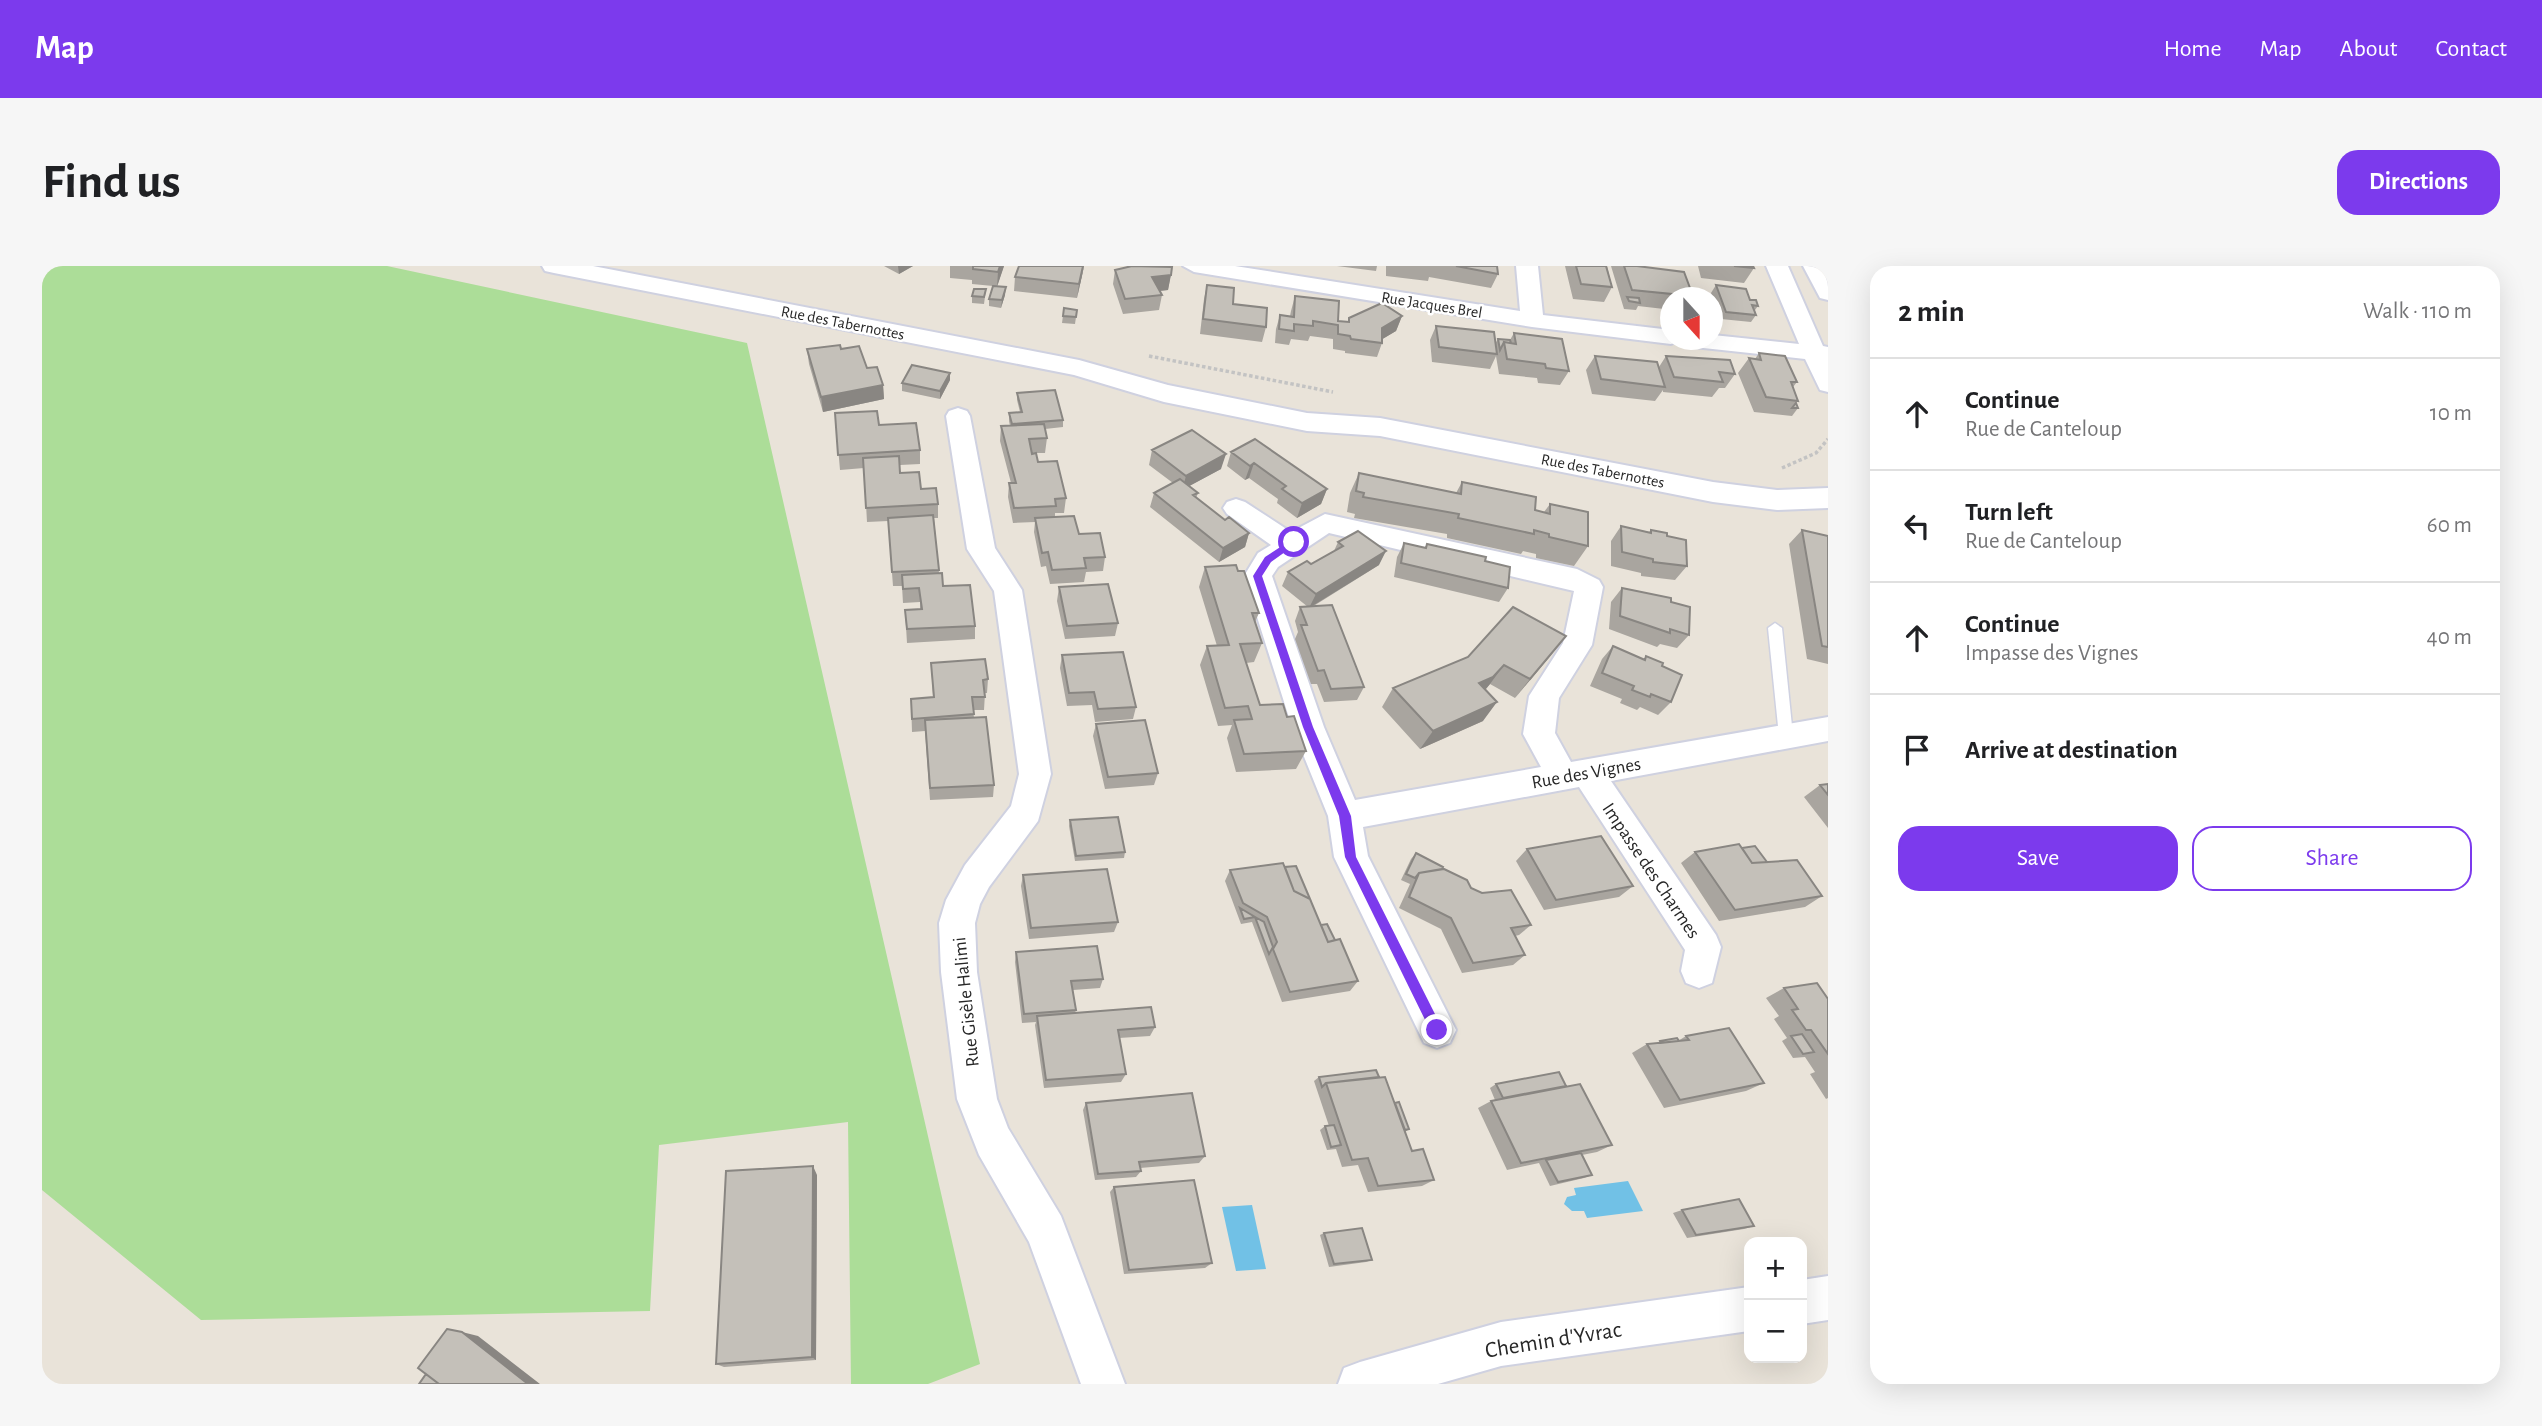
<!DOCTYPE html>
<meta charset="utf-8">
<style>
body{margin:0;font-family:"Alegreya Sans",sans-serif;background:#f6f6f6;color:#202124}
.controls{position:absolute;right:21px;bottom:21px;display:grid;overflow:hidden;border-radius:14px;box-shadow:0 7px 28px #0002}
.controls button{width:63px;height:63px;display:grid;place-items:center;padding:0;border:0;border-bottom:2px solid #e0e0e0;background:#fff;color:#202124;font:35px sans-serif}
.compass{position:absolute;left:1618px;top:21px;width:63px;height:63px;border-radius:50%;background:#fff;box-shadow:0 7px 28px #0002;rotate:159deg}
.stop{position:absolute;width:21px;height:21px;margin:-16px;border:5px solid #7c3aed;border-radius:50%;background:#fff}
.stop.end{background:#7c3aed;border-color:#fff;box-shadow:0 2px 7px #0008}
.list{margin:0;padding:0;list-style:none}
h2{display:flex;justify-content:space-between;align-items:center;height:91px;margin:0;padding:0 28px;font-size:30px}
h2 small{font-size:23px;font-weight:400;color:#757577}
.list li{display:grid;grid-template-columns:46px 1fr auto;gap:21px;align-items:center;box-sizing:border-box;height:112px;padding:0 28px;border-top:2px solid #e0e0e0}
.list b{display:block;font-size:26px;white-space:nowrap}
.list p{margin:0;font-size:23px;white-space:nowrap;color:#757577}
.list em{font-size:23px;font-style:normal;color:#757577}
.actions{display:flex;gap:14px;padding:21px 28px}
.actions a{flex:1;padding:16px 0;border:2px solid #7c3aed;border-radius:21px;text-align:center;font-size:24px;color:#7c3aed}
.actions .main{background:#7c3aed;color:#fff}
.icon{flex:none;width:38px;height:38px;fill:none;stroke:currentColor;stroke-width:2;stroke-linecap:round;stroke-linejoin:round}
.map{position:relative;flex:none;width:1786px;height:1118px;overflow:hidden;border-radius:21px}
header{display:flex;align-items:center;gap:42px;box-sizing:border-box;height:98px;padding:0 35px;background:#7c3aed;color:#fff}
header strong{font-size:33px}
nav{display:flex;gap:38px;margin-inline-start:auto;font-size:24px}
.intro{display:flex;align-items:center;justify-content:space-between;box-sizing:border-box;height:168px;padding:0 42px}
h1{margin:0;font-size:49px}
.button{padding:18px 32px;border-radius:21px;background:#7c3aed;color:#fff;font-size:24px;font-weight:700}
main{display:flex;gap:42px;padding:0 42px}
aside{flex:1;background:#fff;border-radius:21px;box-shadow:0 7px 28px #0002}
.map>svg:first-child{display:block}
.green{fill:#acdd98}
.water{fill:#71c1e6}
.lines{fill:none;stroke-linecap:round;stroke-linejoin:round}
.lane-casing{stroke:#cfd1e0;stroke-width:3}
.street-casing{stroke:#cfd1e0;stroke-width:4}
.secondary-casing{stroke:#cfd1e0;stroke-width:4}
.path{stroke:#c3c3c3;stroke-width:3.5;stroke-dasharray:3.5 2.5;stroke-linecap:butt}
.lane{fill:#fff;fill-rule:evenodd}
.street{fill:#fff;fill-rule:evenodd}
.secondary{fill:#fff;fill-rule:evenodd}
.wall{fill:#a9a59f}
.shaded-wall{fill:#898682}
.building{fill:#c4c0b9;stroke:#898682;stroke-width:2}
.route{fill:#7c3aed}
.labels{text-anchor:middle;stroke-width:5;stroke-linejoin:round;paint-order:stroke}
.far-street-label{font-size:16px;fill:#272727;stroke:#fff}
.street-label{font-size:19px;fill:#272727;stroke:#fff}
.near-street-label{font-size:23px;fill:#272727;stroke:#fff}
</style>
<header>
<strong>Map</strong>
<nav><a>Home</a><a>Map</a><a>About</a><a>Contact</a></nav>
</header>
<div class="intro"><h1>Find us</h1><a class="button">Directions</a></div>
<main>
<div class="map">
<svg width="1786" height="1118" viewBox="0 0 1786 1118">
<rect width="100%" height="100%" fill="#e9e3d9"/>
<path class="green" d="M0,0H345L705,77L938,1098L886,1118H809L806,856L617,879L608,1045L159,1054L0,924Z"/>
<path class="water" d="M1586,915L1601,945L1545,952L1542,945H1530L1522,938L1525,931L1534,929L1532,922Z
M1210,939L1224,1003L1194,1005L1180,941Z"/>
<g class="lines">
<g class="lane-casing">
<path id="lane" d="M1733,357L1740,362L1751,470L1744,476L1737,470L1726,362Z"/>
</g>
<g class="street-casing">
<path id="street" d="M1141,0H1193L1478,45L1474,0H1496L1501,49L1629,64V74H1639L1629,78L1490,61L1152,6Z
M1724,0H1746L1781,80L1786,81V126L1778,124L1763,93L1652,81L1644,79L1640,74H1671V69L1757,78Z
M1761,0H1783L1786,6V34L1778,32Z
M916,142L925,145L928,150L953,282L980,324L1009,508L996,555L947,621L938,638L933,657L935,706L955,833L966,862L1019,950L1083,1118H1039L987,976L937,889L915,833L899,706L897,657L904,634L923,599L969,540L977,508L952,325L925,283L904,150L907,145Z
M1194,233L1203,236L1249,266L1283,248L1535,303L1557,314L1561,321L1550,379L1517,432L1513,467L1529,496L1786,451V475L1569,515L1674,669L1679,681L1670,717L1657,722L1644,717L1639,705L1643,684L1537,521L1321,561L1326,590L1414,764L1408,777L1395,782L1382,777L1292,591L1286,550L1250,461L1202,310L1216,287L1229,279L1185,248L1181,242L1185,236ZM1287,267L1532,325L1521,377L1487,430L1481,468L1499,501L1313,534L1282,461L1230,310L1236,301Z
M1786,1010V1054L1760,1058V1014Z
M1707,1021V1065L1459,1100L1396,1118H1296L1302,1102L1318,1096L1459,1056Z"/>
</g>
<g class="secondary-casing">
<path id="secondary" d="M500,0H551L1037,94L1126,119L1265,147L1338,152L1671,216L1735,224L1786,222V242L1735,244L1671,236L1338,170L1265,165L1122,136L1032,109L512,7L503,5Z"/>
</g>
<path class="path" d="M1107,90L1291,126
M1740,202L1774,187L1786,173"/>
<use href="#lane" class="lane"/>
<use href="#street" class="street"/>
<use href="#secondary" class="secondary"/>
</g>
<path class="wall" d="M842,0H871L857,8Z
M908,0H962L955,20L963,29L959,42L947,40V33L951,20L930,18V14L908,12Z
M1042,0L1035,32L972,25L973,11Z
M1295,0H1335L1334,5Z
M1344,0H1455L1456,8L1449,22L1387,11L1386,15L1344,10Z
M1523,0H1565L1570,21L1562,36L1531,33Z
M1569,0H1595L1651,30L1650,32H1628V47H1623L1622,43L1596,40L1594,44L1582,43Z
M1656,0H1711L1712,2L1702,17L1659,12Z
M1130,1L1126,24L1117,25L1120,29L1117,44L1081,48L1071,18L1073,4Z
M1165,19L1191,38L1224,61L1220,76L1158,68L1162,33Z
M1674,19L1708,34L1716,40L1713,44L1714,49L1709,56L1679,53L1669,27Z
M944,23L942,38L930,37V30Z
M1253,30L1296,55L1306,56L1307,52L1360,50L1354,65L1340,73V77L1335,91L1303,87V85L1291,83V73L1268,70L1266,75L1249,73L1247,79L1233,77L1234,63L1238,49L1248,50L1249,45Z
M1022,42L1035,44L1033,58L1020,57Z
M1394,60L1453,78L1456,73L1468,74L1472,67L1527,105L1518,119L1496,117L1495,112L1457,108L1454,90L1448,103L1390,96L1388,74Z
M765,83H799L825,102L841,119L842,133L781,146L767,98Z
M1717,87L1755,116L1751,121L1756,135L1754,137L1756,142L1750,150L1712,146L1696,107L1707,92L1713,93Z
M1553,90L1617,101L1624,90L1693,108L1683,122H1677L1670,131L1621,126V124L1613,135L1550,128L1544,104Z
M908,114L898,133L860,125V117Z
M975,127L1021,154V161L1003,163L1005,172L1003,187H990L1024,232L1022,247H1013V251L1037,268L1063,291L1061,305L1044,306L1042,316L1008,318L1004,300L999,301L992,266L993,256L971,257L966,231L967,217H969L958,175L959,160H968L967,155V147L978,146L975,134Z
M793,147L837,159L878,184V198L858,199V207L896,238V252H892L897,307L901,320L933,360V373L865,377L863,344L878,343V336L861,337L860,320H851L846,255L825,256L822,202L798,204Z
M1110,184L1179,203L1147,220L1156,227L1154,232L1183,254L1207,267L1203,281L1177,296L1108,241L1112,227L1131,217L1107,199Z
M1189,186L1285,223L1279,238L1255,252L1235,237L1236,233L1207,212L1203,214L1185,200Z
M1317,207L1414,227L1420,216L1493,244L1502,246L1508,238L1546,280L1532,300L1494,292V288L1481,285L1479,288L1405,272V268L1312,252L1313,248L1305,246L1308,227Z
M1579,260L1607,266L1609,264L1625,270L1645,300L1633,314L1599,310V307L1569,300V275Z
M1760,264L1786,270V398L1765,393L1747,278Z
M1296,276L1337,299L1270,341L1322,421L1315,434L1282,436L1275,418H1269L1253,373L1256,366L1253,355L1258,341H1266L1240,320L1246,306L1269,298L1292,285Z
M1362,277L1383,282L1385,278L1466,322L1457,336L1352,311L1355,291Z
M1163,301L1196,305L1217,347L1213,356L1220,377L1212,396L1204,397L1218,439L1245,451L1264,485L1254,503L1194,506L1185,472L1190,459L1176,460L1158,399L1165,380H1175L1157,321Z
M1017,321L1076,357L1073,370L1023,373L1015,335Z
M1580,322L1647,369L1635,382L1618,378L1615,381L1567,363L1569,336Z
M1571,380L1602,393L1604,390L1620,400L1629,436L1616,449L1598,441L1595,444L1578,437L1580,433L1548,420L1560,393Z
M1020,389L1094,441L1091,453L1053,456L1050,439L1025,440L1018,402Z
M1509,389L1473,432L1448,418L1443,424L1441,455L1378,483L1340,441L1351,422Z
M889,397L946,413L945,427H943L942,444H931L932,452L952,519L951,531L888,534L883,465L870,466L869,433L891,431Z
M1054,458L1116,507L1112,519L1063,523L1051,470Z
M1786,518V562L1762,531L1778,519Z
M1028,554L1083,586L1082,592L1033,595L1027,560Z
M1700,582L1725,596L1780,630L1763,641L1677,655L1639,597L1653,586Z
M1485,583L1591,620L1577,631L1502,644L1474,595Z
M1374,587L1489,659L1477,669L1473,670L1483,689L1471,699L1420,707L1399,663L1357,642L1368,618L1359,614L1369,593Z
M1243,601L1279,659L1293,674L1316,715L1308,725L1240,736L1210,656L1199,658L1183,615L1188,604Z
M981,609L1076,656L1072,666L987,673L979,620Z
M974,686L1061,713L1058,722L1031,724L1034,744L1033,747L1113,761L1108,770L1077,772L1084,808L1079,816L1002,822L993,759L994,756L980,757L973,696Z
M1742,722L1786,733V832L1784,833L1768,808L1773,806L1763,791L1751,792L1740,775L1745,772L1732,753L1737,750L1724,732Z
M1644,770L1722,817L1704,825L1622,842L1590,787L1605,778L1615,777L1618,775H1636Z
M1277,811H1337L1353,837L1367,863L1363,866L1370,885L1392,914L1380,920L1326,926L1316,899L1300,901L1294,883L1285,884L1278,864L1283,860H1287L1272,815Z
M1454,818L1524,820L1570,879L1555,886L1540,889L1550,909L1542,912L1508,920L1497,897L1465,904L1436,842L1449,835L1453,834L1448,822Z
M1044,837L1163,890L1157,897L1098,902L1099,905L1094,911L1053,914L1041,844Z
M775,909L774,1094L682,1101L674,1098Z
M1072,921L1170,997L1163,1002L1082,1008L1068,926Z
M1640,944L1712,960L1702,963L1645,972L1631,947Z
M1282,967L1330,994L1324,996L1287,1001L1278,969Z"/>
<path class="shaded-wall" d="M856,0H871L857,8Z
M958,0H962L955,21L956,6Z
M1042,0L1040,10L1035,32L1037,18Z
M1129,9L1126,24L1107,26L1110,11Z
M964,21L963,29L959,42L960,34Z
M1360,50L1354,65L1334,77L1340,62Z
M908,107V114L898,133V125Z
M841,119L842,133L781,146L779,131Z
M1184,188L1179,203L1140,224L1144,210Z
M1212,197L1207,212L1203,214L1208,200Z
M1285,223L1279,238L1255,252L1260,237Z
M1207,267L1203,281L1177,296L1181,282Z
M1344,285L1337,299L1267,342L1274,328Z
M1524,370L1509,389L1473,432L1488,413Z
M1462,399L1448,418L1438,430L1437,417Z
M1455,436L1441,455L1378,483L1391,465Z
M771,900L775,909L774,1094L770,1091Z
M420,1066L436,1070L498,1118H486Z"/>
<path class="building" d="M931,0H958L956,6L931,3Z
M977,0H1041L1037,18L973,11Z
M1090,0L1130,1L1129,9L1110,11L1120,29L1083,33L1073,4Z
M1414,0H1455L1456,8Z
M1534,0H1564L1570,21L1539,18Z
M1582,0H1595L1642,6L1651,30L1590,24Z
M1692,0H1711L1712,2Z
M1165,19L1192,22L1191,38L1225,42L1224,61L1161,53Z
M1674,19L1704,23L1708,34H1714L1716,40L1710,39L1714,49L1684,46Z
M951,20L964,21L960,34L947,33Z
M932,23H944L942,31L930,30Z
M1253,30L1297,35L1296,55L1307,56V52L1340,37L1360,50L1340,62V77L1309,73L1308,70L1296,68V59L1271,55V60L1252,58V65L1237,63L1238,49L1252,51Z
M1585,31L1597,32L1598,37L1587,35Z
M1022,42L1035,44L1034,51L1021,50Z
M1394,60L1452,66L1455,88L1397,81Z
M1472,67L1520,73L1527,105L1504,102L1503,98L1465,93L1462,76L1474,78Z
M1456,73L1468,74L1469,77L1462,76L1458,84Z
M798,79L799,83L817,80L825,102L835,101L841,119L779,131L765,83Z
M1717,87L1743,90L1755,116H1749L1756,135L1724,131L1707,92L1719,94Z
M1553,90L1615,96L1623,121L1559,113Z
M1624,90L1688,94L1693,108L1677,106L1681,116L1632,111Z
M870,99L908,107L898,125L860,117Z
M1013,124L1021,154L970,158L967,147L980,146L975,127Z
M1754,137L1756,142H1750Z
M835,145L837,159L874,157L878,184L796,189L793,147Z
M1002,158L1005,172L987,173L990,188L994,187L996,196L1015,195L1024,232L1013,233L1014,240L972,242L967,217H974L959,160Z
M1150,164L1184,188L1144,210L1110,184Z
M1213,173L1285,223L1260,237L1240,223L1244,220L1212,197L1208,200L1189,186Z
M857,190L858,207L877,206L879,223L894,222L896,238L824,242L821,192Z
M1317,207L1419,228L1420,216L1494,231L1493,244L1508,248V238L1546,246V280L1507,271V268L1492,264V268L1416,252L1417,248L1321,231L1322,227L1314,225Z
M1138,213L1156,227L1151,229L1183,254L1187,251L1207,267L1181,282L1112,227Z
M891,249L897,304L850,306L846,252Z
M1032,250L1037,268L1058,267L1063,291L1042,292L1044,302L1010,304L1006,286L1000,287L993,252Z
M1579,260L1609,267V264L1625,267V270L1644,274L1645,300L1611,296V293L1580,286Z
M1760,264L1786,270V381L1780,380Z
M1316,265L1344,285L1274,328L1246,306L1265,295L1269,298L1301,280L1296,276Z
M1362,277L1384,282L1385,278L1444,291L1443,295L1468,301L1466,322L1359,297Z
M1194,299L1196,305H1202L1217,347H1210L1220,377L1198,378L1218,439L1241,438L1245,451L1252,450L1264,485L1202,488L1192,454L1210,453L1206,440L1183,442L1165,380L1187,379L1163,301Z
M900,307L901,320L928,319L933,360L865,363L863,344L880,343L877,322L861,323L860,309Z
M1066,318L1076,357L1025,360L1017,321Z
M1580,322L1629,332V336L1648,341L1647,369L1628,363V367L1578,350Z
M1290,339L1322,421L1289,423L1282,404L1276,405L1259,359H1265L1258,341Z
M1471,341L1524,370L1488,413L1462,399L1451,411L1437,417L1455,436L1391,465L1351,422L1426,391Z
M1571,380L1603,394L1604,390L1621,397L1620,400L1640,409L1629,436L1609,428L1608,431L1590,424L1592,420L1560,407Z
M1081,386L1094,441L1056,443L1052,426L1027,427L1020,389Z
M943,393L946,413L941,414L943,431H930L932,448L870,453L869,433L892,431L889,397Z
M944,451L952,519L888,522L883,454Z
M1103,454L1116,507L1066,511L1054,458Z
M1786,518V529L1778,519Z
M1076,551L1083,586L1034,590L1028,554Z
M1559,570L1591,620L1514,634L1485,583Z
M1697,578L1710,597L1755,594L1780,630L1693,644L1653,586Z
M1713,580L1725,596L1710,597L1700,582Z
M1374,587L1401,601L1400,603L1377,607L1373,612L1364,608Z
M1241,597L1252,625L1268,633L1286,676L1298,673L1316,715L1248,726L1231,683L1235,676L1225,651L1201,637L1188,604Z
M1254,600L1268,633L1252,625L1243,601Z
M1065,603L1076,656L989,662L981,609Z
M1402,603L1425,614L1429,622L1440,627L1469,624L1489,659L1469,662L1483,689L1431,697L1409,652L1367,631L1377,607Z
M1198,642L1213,651L1202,653Z
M1213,651L1222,656L1231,681L1227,688Z
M1285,658L1293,674L1286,676L1279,659Z
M1055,680L1061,713L1029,715L1034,744L982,748L974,686Z
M1775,717L1786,733V788L1769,764H1764L1750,744L1756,743L1742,722Z
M1109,741L1113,761L1076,764L1084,808L1004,814L995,750Z
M1687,762L1722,817L1638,834L1605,778L1647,774L1644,770Z
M1760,768L1772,786L1761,788L1749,770Z
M1635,772L1637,775L1619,777L1618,775Z
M1334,804L1337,811L1284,817L1280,821L1277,811Z
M1517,806L1524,820L1461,832L1454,818Z
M1343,811L1370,885L1381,883L1392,914L1336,920L1326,892L1310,894L1284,817Z
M1538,818L1570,879L1479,897L1449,835Z
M1150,827L1163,890L1097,896L1099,905L1056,908L1044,837Z
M1357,836L1367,863L1363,864L1353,837Z
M1292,859L1299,879L1289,881L1283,860Z
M1539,887L1550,909L1516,916L1504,894Z
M771,900L770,1091L674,1098L684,905Z
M1152,914L1170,997L1087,1004L1072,921Z
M1697,933L1712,960L1654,969L1640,944Z
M1320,962L1330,994L1292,998L1282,967Z
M405,1063L420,1066L486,1118H397L376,1102Z
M384,1108L397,1118H377Z"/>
<path class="route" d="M1249,274L1257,276L1229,296L1220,310L1271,461L1309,550L1314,591L1399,760L1401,764L1395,770L1390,768L1303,591L1297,550L1261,461L1211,310L1223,291Z"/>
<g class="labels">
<g class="far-street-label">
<text transform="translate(1390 38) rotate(9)" y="6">Rue Jacques Brel</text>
<text transform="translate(801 56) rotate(11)" y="6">Rue des Tabernottes</text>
<text transform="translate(1561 204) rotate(11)" y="6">Rue des Tabernottes</text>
</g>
<g class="street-label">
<text transform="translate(1544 506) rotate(-10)" y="7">Rue des Vignes</text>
<text transform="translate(1610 604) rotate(56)" y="7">Impasse des Charmes</text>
<text transform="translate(923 736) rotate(-96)" y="7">Rue Gisèle Halimi</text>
</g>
<g class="near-street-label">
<text transform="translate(1511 1073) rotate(-9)" y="8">Chemin d'Yvrac</text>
</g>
</g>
</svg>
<div class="controls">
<button>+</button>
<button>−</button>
</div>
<svg class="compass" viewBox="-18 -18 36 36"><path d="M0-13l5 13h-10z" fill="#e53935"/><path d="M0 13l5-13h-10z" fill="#757577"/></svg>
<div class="stop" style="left:1252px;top:276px"></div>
<div class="stop end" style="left:1395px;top:764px"></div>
</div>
<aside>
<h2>2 min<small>Walk · 110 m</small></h2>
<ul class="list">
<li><svg class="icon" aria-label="ahead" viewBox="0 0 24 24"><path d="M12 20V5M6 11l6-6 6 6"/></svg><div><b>Continue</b><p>Rue de Canteloup</p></div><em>10 m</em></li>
<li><svg class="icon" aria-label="left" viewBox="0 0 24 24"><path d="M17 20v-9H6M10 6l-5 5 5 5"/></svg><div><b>Turn left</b><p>Rue de Canteloup</p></div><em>60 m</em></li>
<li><svg class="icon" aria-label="ahead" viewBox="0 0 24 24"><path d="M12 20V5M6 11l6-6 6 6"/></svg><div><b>Continue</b><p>Impasse des Vignes</p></div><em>40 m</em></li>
<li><svg class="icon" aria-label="arrive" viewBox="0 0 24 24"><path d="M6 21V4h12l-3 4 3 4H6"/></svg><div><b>Arrive at destination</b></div></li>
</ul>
<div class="actions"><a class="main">Save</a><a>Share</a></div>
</aside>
</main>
